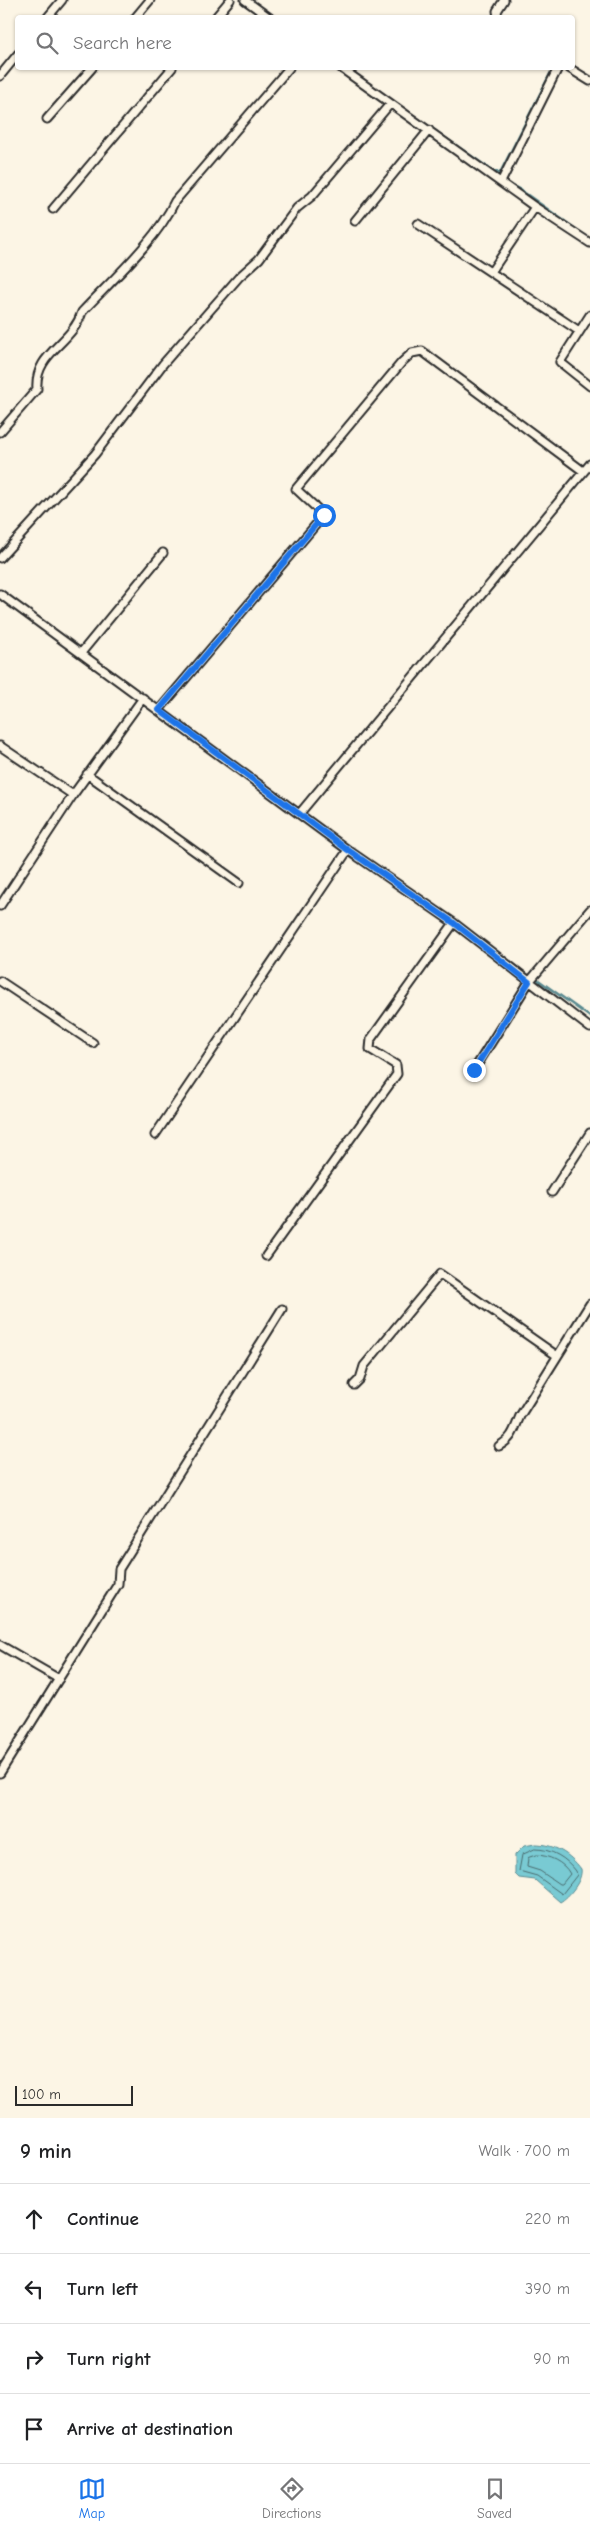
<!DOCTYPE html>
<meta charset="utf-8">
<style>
body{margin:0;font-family:"Comic Neue",sans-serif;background:#f2f2f2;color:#202124}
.scale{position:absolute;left:15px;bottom:12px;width:118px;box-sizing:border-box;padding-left:5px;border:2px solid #2b2b2b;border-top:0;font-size:14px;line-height:18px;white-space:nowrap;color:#2b2b2b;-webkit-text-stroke:4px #fcf5e5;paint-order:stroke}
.stop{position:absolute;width:15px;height:15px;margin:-11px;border:4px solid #1a73e8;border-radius:50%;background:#fff}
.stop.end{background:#1a73e8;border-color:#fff;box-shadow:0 1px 5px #0008}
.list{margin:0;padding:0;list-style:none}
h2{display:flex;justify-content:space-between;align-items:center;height:65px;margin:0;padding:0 20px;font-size:21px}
h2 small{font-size:16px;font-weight:400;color:#757577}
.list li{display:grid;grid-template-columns:32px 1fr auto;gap:15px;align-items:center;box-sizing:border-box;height:70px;padding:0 20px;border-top:1px solid #e0e0e0}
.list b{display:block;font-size:19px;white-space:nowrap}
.list em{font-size:16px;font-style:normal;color:#757577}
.icon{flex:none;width:28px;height:28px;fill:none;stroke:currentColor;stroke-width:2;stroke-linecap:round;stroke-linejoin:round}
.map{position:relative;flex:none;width:590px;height:2118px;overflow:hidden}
.search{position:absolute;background:#fff;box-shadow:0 1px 4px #0004;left:15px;right:15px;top:15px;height:55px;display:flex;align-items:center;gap:12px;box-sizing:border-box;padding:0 18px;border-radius:5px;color:#757577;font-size:19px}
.sheet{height:345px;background:#fff}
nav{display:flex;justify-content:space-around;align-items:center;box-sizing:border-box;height:70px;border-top:1px solid #e0e0e0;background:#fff;font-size:14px;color:#757577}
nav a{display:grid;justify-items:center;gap:2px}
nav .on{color:#1a73e8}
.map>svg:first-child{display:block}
.water{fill:#79cad3;stroke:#5a8a90}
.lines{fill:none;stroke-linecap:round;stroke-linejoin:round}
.shore{stroke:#4a6b6e;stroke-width:1}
.stream{stroke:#5a8a90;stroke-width:2.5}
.minor-casing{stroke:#2b2b2b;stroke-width:11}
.minor{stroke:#fcf5e5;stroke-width:7}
.route{stroke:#1a73e8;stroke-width:6}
</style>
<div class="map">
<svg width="590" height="2118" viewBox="0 0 590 2118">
<rect width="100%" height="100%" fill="#fcf5e5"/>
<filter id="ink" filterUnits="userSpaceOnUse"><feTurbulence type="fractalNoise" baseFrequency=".02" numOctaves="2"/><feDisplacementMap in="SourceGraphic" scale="10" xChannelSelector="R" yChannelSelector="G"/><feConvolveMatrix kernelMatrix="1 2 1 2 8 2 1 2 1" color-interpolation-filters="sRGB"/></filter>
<g filter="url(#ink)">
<path class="water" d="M535,1844C554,1844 570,1854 581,1869C583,1880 569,1897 560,1902L535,1880L519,1878L515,1874V1855L524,1846Z"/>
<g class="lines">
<path class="shore" d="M535,1849C552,1849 566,1858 576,1871L577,1875L562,1894L537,1876L519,1871L522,1855Z
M536,1855C548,1855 564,1862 570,1874L562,1884H559L540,1871L527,1867L528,1858Z"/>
<path class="stream" d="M374,88L493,171L500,173L553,68
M505,182L519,189L590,239
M537,979L590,1017"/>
<g class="minor-casing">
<path id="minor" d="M245,0L270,18
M47,18L62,0
M135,18L150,0
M215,18L230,0
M498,18L497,11L504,0
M341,68L535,207L590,243
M569,68L590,81
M0,76L18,54
M47,119L92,68
M501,182L558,68
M53,209L172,68
M355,221L429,130
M418,224L579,331
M491,272L535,207
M590,315L560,362L590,386
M0,432L37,389C34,353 72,344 82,312C111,281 157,240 175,201L289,68
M0,558L95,454L163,364L239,277L259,259L297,208L312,196L390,104
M0,594L348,850L454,923L590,1028
M81,653L163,553
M159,710L324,515L296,489L402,362L412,353L422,351L583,471
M0,746L73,795
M87,774L239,883
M300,813L590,464
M0,906L73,795L143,698
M0,981L93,1043
M474,1070L529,982L590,910
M155,1135L348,850
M552,1192L590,1133
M266,1256L397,1074L396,1065L370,1049L371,1039L454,923
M354,1385L360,1379L364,1366L440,1274L556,1355
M499,1446C513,1438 514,1430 520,1416L590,1304
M0,1645L59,1679
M0,1773L118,1584L119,1569L282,1309"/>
</g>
<use href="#minor" class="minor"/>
</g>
</g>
<g class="lines" filter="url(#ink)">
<path class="route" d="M324,515L159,710L348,850L454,923L529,982L474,1070"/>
</g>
</svg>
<div class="scale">100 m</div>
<div class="stop" style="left:324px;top:515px"></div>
<div class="stop end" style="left:474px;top:1070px"></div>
<div class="search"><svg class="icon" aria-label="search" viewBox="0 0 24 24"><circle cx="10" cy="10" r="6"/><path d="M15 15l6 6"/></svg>Search here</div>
</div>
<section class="sheet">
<h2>9 min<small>Walk · 700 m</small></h2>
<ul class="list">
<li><svg class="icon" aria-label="ahead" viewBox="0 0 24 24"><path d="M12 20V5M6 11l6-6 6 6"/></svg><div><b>Continue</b></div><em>220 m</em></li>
<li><svg class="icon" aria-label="left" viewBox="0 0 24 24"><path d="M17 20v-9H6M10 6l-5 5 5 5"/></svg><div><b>Turn left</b></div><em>390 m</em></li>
<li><svg class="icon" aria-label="right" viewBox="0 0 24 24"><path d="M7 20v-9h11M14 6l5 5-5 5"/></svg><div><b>Turn right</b></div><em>90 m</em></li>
<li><svg class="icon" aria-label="arrive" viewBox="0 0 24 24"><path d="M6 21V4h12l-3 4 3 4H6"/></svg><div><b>Arrive at destination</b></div></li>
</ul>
</section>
<nav>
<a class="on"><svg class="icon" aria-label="map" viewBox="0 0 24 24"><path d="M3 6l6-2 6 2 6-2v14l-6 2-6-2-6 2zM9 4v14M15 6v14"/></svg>Map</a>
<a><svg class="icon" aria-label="directions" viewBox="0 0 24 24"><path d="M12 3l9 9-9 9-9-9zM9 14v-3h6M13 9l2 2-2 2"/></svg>Directions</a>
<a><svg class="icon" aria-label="saved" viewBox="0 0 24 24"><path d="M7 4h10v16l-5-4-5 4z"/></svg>Saved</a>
</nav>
